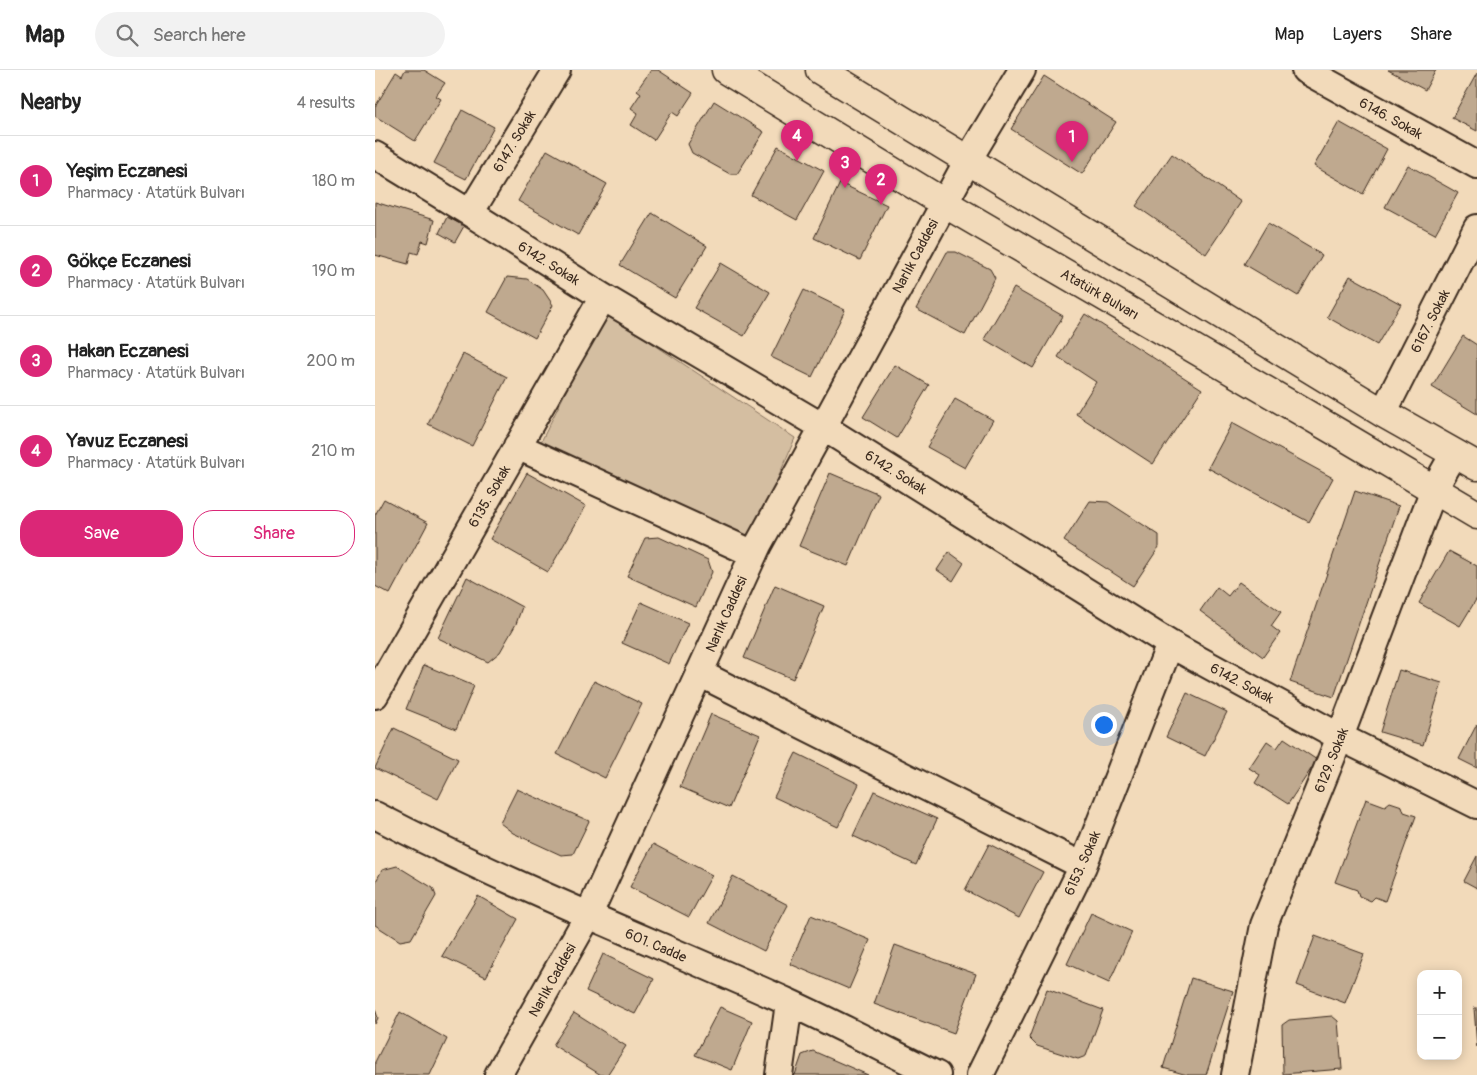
<!DOCTYPE html>
<meta charset="utf-8">
<style>
body{margin:0;font-family:Pangolin,sans-serif;background:#f2f2f2;color:#222}
.controls{position:absolute;right:15px;bottom:15px;display:grid;overflow:hidden;border-radius:10px;box-shadow:0 2px 12px #0003}
.controls button{width:45px;height:45px;display:grid;place-items:center;padding:0;border:0;border-bottom:1px solid #e0e0e0;background:#fff;color:#222;font:25px sans-serif}
.you{position:absolute;left:728px;top:654px;width:18px;height:18px;margin:-12px;border:4px solid #fff;border-radius:50%;background:#1a73e8;box-shadow:0 0 0 8px #1a73e833}
.badge{display:grid;place-items:center;width:32px;height:32px;border-radius:50%;background:#db2777;color:#fff;font-size:16px;font-weight:700}
.pin{position:absolute;translate:-50% -41px;filter:drop-shadow(0 1px 2px #0008)}
.pin::after{content:'';position:absolute;top:26px;width:18px;height:15px;background:inherit;clip-path:polygon(0 0,100% 0,50% 100%)}
.list{margin:0;padding:0;list-style:none}
h2{display:flex;justify-content:space-between;align-items:center;height:65px;margin:0;padding:0 20px;font-size:21px}
h2 small{font-size:16px;font-weight:400;color:#767676}
.list li{display:grid;grid-template-columns:32px 1fr auto;gap:15px;align-items:center;box-sizing:border-box;height:90px;padding:0 20px;border-top:1px solid #e0e0e0}
.list b{display:block;font-size:19px;white-space:nowrap}
.list p{margin:0;font-size:16px;white-space:nowrap;color:#767676}
.list em{font-size:16px;font-style:normal;color:#767676}
.actions{display:flex;gap:10px;padding:15px 20px}
.actions a{flex:1;padding:11px 0;border:1px solid #db2777;border-radius:20px;text-align:center;font-size:18px;color:#db2777}
.actions .main{background:#db2777;color:#fff}
.icon{flex:none;width:28px;height:28px;fill:none;stroke:currentColor;stroke-width:2;stroke-linecap:round;stroke-linejoin:round}
.map{position:relative;flex:none;width:1102px;height:1005px;overflow:hidden}
header{display:flex;align-items:center;gap:30px;box-sizing:border-box;height:70px;padding:0 25px;background:#fff;border-bottom:1px solid #e0e0e0}
header strong{font-size:24px}
nav{display:flex;gap:28px;margin-inline-start:auto;font-size:18px}
.search{width:350px;height:45px;background:#f2f2f2;display:flex;align-items:center;gap:12px;box-sizing:border-box;padding:0 18px;border-radius:28px;color:#767676;font-size:19px}
main{display:flex}
aside{flex:1;background:#fff}
.map>svg:first-child{display:block}
.green{fill:#d4bea1;stroke:#887460}
.building{fill:#bfa98f;stroke:#3b2a1e}
.lines{fill:none;stroke-linecap:round;stroke-linejoin:round}
.minor-casing{stroke:#3b2a1e;stroke-width:30}
.major-casing{stroke:#3b2a1e;stroke-width:31}
.minor{stroke:#f2daba;stroke-width:26}
.major{stroke:#f2daba;stroke-width:28}
.labels{text-anchor:middle;stroke-width:5;stroke-linejoin:round;paint-order:stroke}
.street-label{font-size:14px;fill:#3b2a1e;stroke:#f2daba}
</style>
<header>
<strong>Map</strong>
<div class="search"><svg class="icon" aria-label="search" viewBox="0 0 24 24"><circle cx="10" cy="10" r="6"/><path d="M15 15l6 6"/></svg>Search here</div>
<nav><a>Map</a><a>Layers</a><a>Share</a></nav>
</header>
<main>
<aside>
<h2>Nearby<small>4 results</small></h2>
<ul class="list">
<li><span class="badge">1</span><div><b>Yeşim Eczanesi</b><p>Pharmacy · Atatürk Bulvarı</p></div><em>180 m</em></li>
<li><span class="badge">2</span><div><b>Gökçe Eczanesi</b><p>Pharmacy · Atatürk Bulvarı</p></div><em>190 m</em></li>
<li><span class="badge">3</span><div><b>Hakan Eczanesi</b><p>Pharmacy · Atatürk Bulvarı</p></div><em>200 m</em></li>
<li><span class="badge">4</span><div><b>Yavuz Eczanesi</b><p>Pharmacy · Atatürk Bulvarı</p></div><em>210 m</em></li>
</ul>
<div class="actions"><a class="main">Save</a><a>Share</a></div>
</aside>
<div class="map">
<svg width="1102" height="1005" viewBox="0 0 1102 1005">
<rect width="100%" height="100%" fill="#f2daba"/>
<filter id="ink" filterUnits="userSpaceOnUse"><feTurbulence type="fractalNoise" baseFrequency=".02" numOctaves="2"/><feDisplacementMap in="SourceGraphic" scale="10" xChannelSelector="R" yChannelSelector="G"/><feConvolveMatrix kernelMatrix="1 2 1 2 8 2 1 2 1" color-interpolation-filters="sRGB"/></filter>
<g filter="url(#ink)">
<path class="green" d="M230,242L420,368L375,474L162,380Z"/>
<path class="building" d="M30,0H49L70,13L61,26L66,29L40,71L0,46V37L21,2L27,6Z
M276,0H283L318,23L303,46L297,42L279,70L256,55L263,43L256,38L266,23L262,20Z
M1013,0H1061L1050,20Z
M1102,3V61L1077,48Z
M669,6L741,52L707,104L636,59Z
M339,31L389,62L362,104H355L317,83L313,74Z
M87,40L119,57L91,109L59,93Z
M964,52L1012,79L988,124L939,96Z
M403,76L449,101L422,150L376,125Z
M172,80L232,114L203,165L143,131Z
M797,84L866,132L831,184L761,136Z
M1033,95L1083,123L1060,164L1010,137Z
M465,113L512,135L485,190L439,168Z
M0,132L59,150L53,173L47,171L43,184L36,182L33,194L0,185Z
M277,143L332,176L300,228L245,195Z
M72,147L89,156L80,172L64,163Z
M893,153L947,185L923,226L869,194Z
M572,182H581L615,199L620,208L590,265L541,239Z
M346,193L395,222L369,266L319,238Z
M975,206L1026,234L1002,275L952,247Z
M132,207L152,209L168,220L178,235L160,268L113,242Z
M639,218L688,246L658,298L609,269Z
M429,220L470,240L437,307L396,287Z
M710,244L827,319L778,394L701,344L721,312L683,287Z
M1088,266L1102,275V344L1057,317Z
M88,284L132,307L97,376L53,354Z
M520,295L554,315L522,368L488,347Z
M580,329L618,350L590,398L552,377Z
M857,353L958,408L934,452L833,398Z
M152,403L211,436L173,502L115,469Z
M455,403L504,424L473,496L424,476Z
M980,421L1024,436L959,627L915,612Z
M9,429L53,453L15,524L0,516V445Z
M715,431L733,432L784,465V477L758,516L689,471Z
M284,467L333,490L337,502L321,537L252,506L270,468Z
M1074,481L1102,496V528L1085,556L1044,533Z
M574,482L589,493L578,511L562,500Z
M92,507L147,537L141,554L125,582L113,592L63,568Z
M864,512L906,542L896,556L905,563L888,587L825,541L842,517L853,526Z
M400,515L449,536L418,609L369,588Z
M266,532L313,553L294,594L247,573Z
M49,595L99,616L81,659L31,639Z
M1024,600L1067,613L1048,675L1005,662Z
M219,611L267,634L230,708L182,684Z
M812,623L852,642L830,686L791,667Z
M336,644L385,665L354,738L305,717Z
M1102,654V698L1084,689Z
M19,658L83,689L63,729L0,698Z
M909,668L942,690L913,734L880,713L885,705L874,698L892,671L902,678Z
M421,683L484,714L463,757L399,727Z
M142,719L214,751L198,784L186,785L138,763L125,753Z
M499,721L562,749L541,795L478,766Z
M991,729L1010,736L1015,732L1027,736L1029,742L1041,746L1010,831L1000,827L996,831L984,826L982,820L960,812Z
M278,774L337,805L314,847L255,817Z
M614,774L668,802L644,848L590,820Z
M1102,786V818L1089,811Z
M22,796L58,818L61,826L36,869L25,871L0,855V813L7,800Z
M358,806L413,835L389,881L334,853Z
M103,826L143,849L111,907L67,886Z
M716,843L757,862L734,913L692,894Z
M436,845L495,870L474,919L415,894Z
M940,866L989,884L970,933L922,915Z
M520,875L601,904L579,963L499,934Z
M228,884L279,909L260,944L211,921Z
M816,908L858,921L831,1005H812L788,998Z
M672,919L728,940L711,986L703,989L662,976L654,968Z
M345,937L377,951L357,1000L320,985Z
M1099,938H1102V977Z
M0,939L3,948L0,954Z
M25,942L72,969L55,1005H0V992Z
M199,943L251,976L232,1005H226L178,975Z
M957,946L963,951L967,999L908,1004L907,955L914,950Z
M438,981L493,1005H420L427,985Z"/>
<g class="lines">
<g class="minor-casing">
<path id="minor" d="M930,0L1102,95
M0,85L95,143L228,227L448,357L795,574L965,667L1102,735
M95,143L182,0
M1008,343L1102,158
M142,376L379,484
M324,603L708,796
M0,625L228,227
M0,745C134,815 275,870 413,932C463,955 513,981 562,1005
M123,1005L213,846L383,475L448,357L593,90L647,0
M404,1005L414,933
M605,1005L708,796L795,574
M860,1005L889,855L965,667L1059,419L1079,384"/>
</g>
<g class="major-casing">
<path id="major" d="M351,0L569,133L962,362L1102,445
M445,0L1008,343L1102,396"/>
</g>
<use href="#minor" class="minor"/>
<use href="#major" class="major"/>
</g>
</g>
<g class="labels">
<g class="street-label">
<text transform="translate(1016 48) rotate(29)" y="5">6146. Sokak</text>
<text transform="translate(139 71) rotate(-59)" y="5">6147. Sokak</text>
<text transform="translate(540 186) rotate(-62)" y="5">Narlık Caddesi</text>
<text transform="translate(174 193) rotate(32)" y="5">6142. Sokak</text>
<text transform="translate(725 224) rotate(30)" y="5">Atatürk Bulvarı</text>
<text transform="translate(1055 251) rotate(-63)" y="5">6167. Sokak</text>
<text transform="translate(521 402) rotate(32)" y="5">6142. Sokak</text>
<text transform="translate(114 426) rotate(-60)" y="5">6135. Sokak</text>
<text transform="translate(351 544) rotate(-66)" y="5">Narlık Caddesi</text>
<text transform="translate(867 613) rotate(28)" y="5">6142. Sokak</text>
<text transform="translate(956 690) rotate(-68)" y="5">6129. Sokak</text>
<text transform="translate(707 793) rotate(-66)" y="5">6153. Sokak</text>
<text transform="translate(281 875) rotate(23)" y="5">601. Cadde</text>
<text transform="translate(177 910) rotate(-61)" y="5">Narlık Caddesi</text>
</g>
</g>
</svg>
<div class="controls">
<button>+</button>
<button>−</button>
</div>
<div class="you"></div>
<div class="pin badge" style="left:697px;top:92px">1</div>
<div class="pin badge" style="left:506px;top:135px">2</div>
<div class="pin badge" style="left:470px;top:118px">3</div>
<div class="pin badge" style="left:422px;top:91px">4</div>
</div>
</main>
